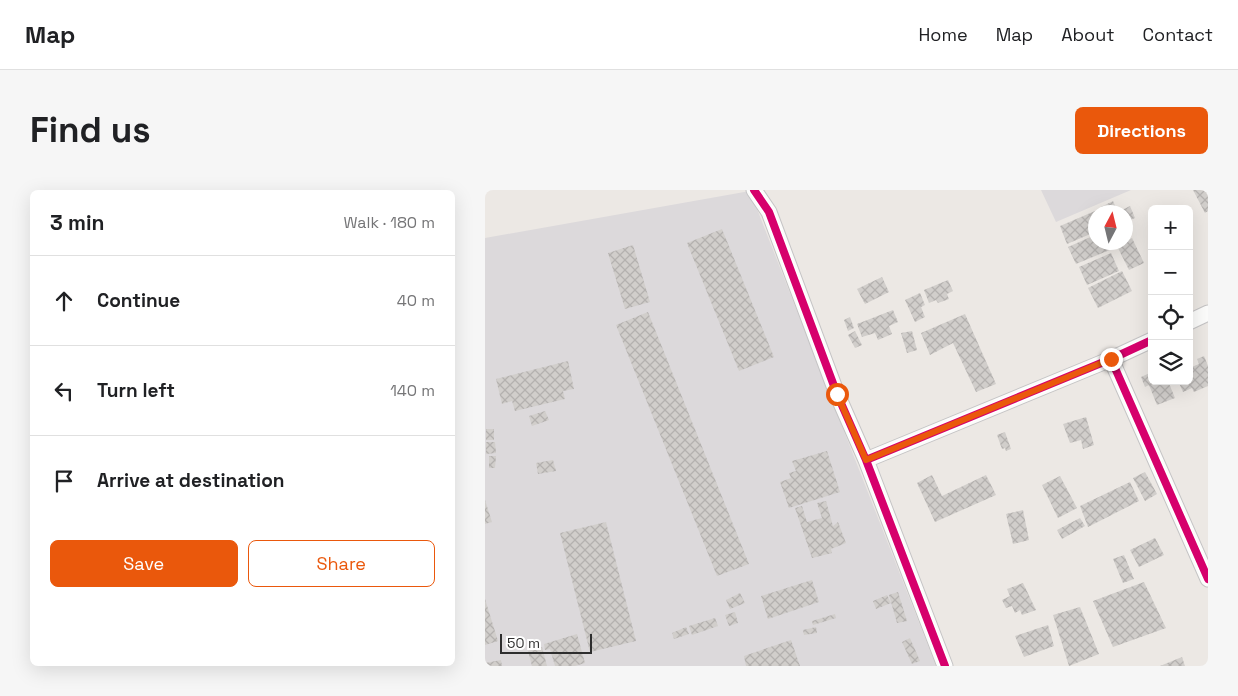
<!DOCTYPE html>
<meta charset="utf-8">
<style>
body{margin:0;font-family:"Space Grotesk",sans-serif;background:#f6f6f6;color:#202124}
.controls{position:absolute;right:15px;top:15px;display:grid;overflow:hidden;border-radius:8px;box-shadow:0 5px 20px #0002}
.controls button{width:45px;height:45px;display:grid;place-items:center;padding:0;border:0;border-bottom:1px solid #e0e0e0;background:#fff;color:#202124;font:25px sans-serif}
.compass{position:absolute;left:603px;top:15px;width:45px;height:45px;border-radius:50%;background:#fff;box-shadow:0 5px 20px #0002;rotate:7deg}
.scale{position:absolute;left:15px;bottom:12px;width:92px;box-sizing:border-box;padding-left:5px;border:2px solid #2e2e2e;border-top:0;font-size:14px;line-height:18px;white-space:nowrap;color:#2e2e2e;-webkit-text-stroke:4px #fff;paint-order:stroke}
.stop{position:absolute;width:15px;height:15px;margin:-11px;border:4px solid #ea580c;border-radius:50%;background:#fff}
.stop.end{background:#ea580c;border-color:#fff;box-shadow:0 1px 5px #0008}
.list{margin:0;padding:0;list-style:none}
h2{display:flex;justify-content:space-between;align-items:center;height:65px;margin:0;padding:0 20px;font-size:21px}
h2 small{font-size:16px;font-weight:400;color:#757577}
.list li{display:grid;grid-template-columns:32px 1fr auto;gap:15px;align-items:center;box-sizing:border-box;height:90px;padding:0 20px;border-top:1px solid #e0e0e0}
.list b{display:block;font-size:19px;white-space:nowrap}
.list em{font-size:16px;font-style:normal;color:#757577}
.actions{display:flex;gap:10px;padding:15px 20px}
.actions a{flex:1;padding:11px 0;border:1px solid #ea580c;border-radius:8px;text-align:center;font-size:18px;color:#ea580c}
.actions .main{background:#ea580c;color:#fff}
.icon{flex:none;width:28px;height:28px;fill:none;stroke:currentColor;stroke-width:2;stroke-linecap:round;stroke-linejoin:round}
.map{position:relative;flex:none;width:723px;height:476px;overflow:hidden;border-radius:8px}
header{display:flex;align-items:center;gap:30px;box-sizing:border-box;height:70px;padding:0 25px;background:#fff;border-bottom:1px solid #e0e0e0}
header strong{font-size:24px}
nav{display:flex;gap:28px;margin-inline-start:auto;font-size:18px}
.intro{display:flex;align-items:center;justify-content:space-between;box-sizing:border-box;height:120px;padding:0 30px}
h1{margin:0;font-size:35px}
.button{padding:12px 22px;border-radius:8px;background:#ea580c;color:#fff;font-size:18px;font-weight:700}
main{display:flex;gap:30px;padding:0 30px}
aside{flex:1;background:#fff;border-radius:8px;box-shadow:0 5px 20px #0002}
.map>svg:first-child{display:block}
.industrial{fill:#dcd9db}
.building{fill:url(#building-cross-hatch)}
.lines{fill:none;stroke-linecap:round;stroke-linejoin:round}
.minor-casing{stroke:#c5c4c5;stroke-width:17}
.minor{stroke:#fcfcfb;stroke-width:15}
.cycleway-casing{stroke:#fff;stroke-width:11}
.cycleway{stroke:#d6006c;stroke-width:8}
.route{stroke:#ea580c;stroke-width:6}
</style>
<header>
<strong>Map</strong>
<nav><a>Home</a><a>Map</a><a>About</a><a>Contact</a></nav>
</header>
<div class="intro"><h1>Find us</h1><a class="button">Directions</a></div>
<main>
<aside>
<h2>3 min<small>Walk · 180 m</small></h2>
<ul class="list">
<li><svg class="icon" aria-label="ahead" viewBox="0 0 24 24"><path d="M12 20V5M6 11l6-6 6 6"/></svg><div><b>Continue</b></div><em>40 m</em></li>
<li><svg class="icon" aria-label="left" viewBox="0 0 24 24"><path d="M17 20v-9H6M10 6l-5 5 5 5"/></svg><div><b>Turn left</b></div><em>140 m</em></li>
<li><svg class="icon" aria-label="arrive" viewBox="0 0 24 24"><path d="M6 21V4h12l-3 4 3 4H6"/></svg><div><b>Arrive at destination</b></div></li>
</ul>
<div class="actions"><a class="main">Save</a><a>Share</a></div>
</aside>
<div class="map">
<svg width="723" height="476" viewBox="0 0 723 476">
<defs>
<pattern id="building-cross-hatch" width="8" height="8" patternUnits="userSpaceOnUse" patternTransform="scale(1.25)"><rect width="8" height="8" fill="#d1cecb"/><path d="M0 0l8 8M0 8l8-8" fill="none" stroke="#b4b1af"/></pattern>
</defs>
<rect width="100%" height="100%" fill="#ece8e4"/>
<path class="industrial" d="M556,0H646L571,32Z
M265,1L451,476H0V48Z"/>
<path class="building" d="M708,0H723V21L720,23Z
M628,11L633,22L645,16L650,28L640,32V22H619L616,17Z
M610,21V42L582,54L575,36Z
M237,39L289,167L254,181L202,53Z
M610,45V52H625L627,59L591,74L583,57Z
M647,48L659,73L644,80L632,56Z
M148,55L165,112L140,119L123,63Z
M626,63L634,81L602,95L594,77Z
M637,81L647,101L613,118L603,98Z
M397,87L404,102L380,114L372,99Z
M463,90L468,101L462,104L464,109L453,113L451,110L444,113L439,100Z
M435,103L440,115L436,117L440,127L430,132L420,110Z
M408,120L413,132L404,136L407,144L393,150L390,143L377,147L372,134Z
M163,122L264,374L232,386L131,135Z
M480,124L511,194L491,202L468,153L445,165L436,143Z
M365,127L369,138L363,141L359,130Z
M370,141L377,155L370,158L363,145Z
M427,141L432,160L422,163L416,143Z
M719,166L723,176V196L709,202L707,198L698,202L693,191H704V178L714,174L712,169Z
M83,171L89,199L78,201L80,209L30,221L27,211L17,214L11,189Z
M667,182V191H683L690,208L672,215L664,195L660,197L656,187Z
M60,221L64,230L47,236L44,226Z
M601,227L609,255L598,259L596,250L585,253L578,234Z
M1,239H9V250H1Z
M520,242L526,259L521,261L520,258L517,259L512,245Z
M1,252H10L11,263L1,264Z
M342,261L355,302L304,318L295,292L306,288L304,283L311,281L307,271Z
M4,266H11L10,278H4Z
M68,270L71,281L53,284L51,273Z
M660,282L672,304L660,311L648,288Z
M447,285L457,306L501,285L511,305L450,332L432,293Z
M575,286L592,318L573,328L557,295Z
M645,292L654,311L603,337L595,316Z
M0,310L7,332L0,334Z
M341,311L348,336L353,332L361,353L346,359L347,363L327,368L310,318L317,316L322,332L337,328L332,313Z
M538,320L544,350L528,354L521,324Z
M595,328L600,336L577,349L572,340Z
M121,332L151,451L105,462L75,343Z
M670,348L679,365L654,377L645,360Z
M639,365L649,389L638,393L628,369Z
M327,390L334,412L283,429L276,406Z
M659,392L681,438L628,457L608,411Z
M538,393L551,420L537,425L535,420L530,423L527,416L521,418L517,410L525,406L522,399Z
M413,402L422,431L412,433L404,405Z
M255,403L260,413L245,419L241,410Z
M402,405L406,413L391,419L388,411Z
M0,409L13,451L0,455Z
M595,417L614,464L584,476L568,425Z
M250,422L253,433L244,436L240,425Z
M350,424L351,428L328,435L327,431Z
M230,428L233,436L207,445L204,436Z
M563,435L569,456L539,467L530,446Z
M201,437L204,444L189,449L187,443Z
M331,437L332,443L319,445L318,440Z
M92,444L100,473L90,476H70L65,459L60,460L59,454Z
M425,448L435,471L427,474L417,452Z
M306,450L315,476H261L259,466Z
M57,457L62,476H47L43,461Z
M697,467L700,476H675Z
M16,470L17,476H0V473Z"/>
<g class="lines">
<g class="minor-casing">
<path id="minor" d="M269,0L284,22L352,204L381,270L460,476
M704,132L723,123
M626,169L723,389
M381,270L626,169L667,150"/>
</g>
<use href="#minor" class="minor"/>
<g class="cycleway-casing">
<path id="cycleway" d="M269,0L284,22L352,204L381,270L460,476
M626,169L723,389
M381,270L626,169L667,150"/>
</g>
<use href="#cycleway" class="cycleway"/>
</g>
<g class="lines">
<path class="route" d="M352,204L381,270L626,169"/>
</g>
</svg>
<div class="controls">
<button>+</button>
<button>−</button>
<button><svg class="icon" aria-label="locate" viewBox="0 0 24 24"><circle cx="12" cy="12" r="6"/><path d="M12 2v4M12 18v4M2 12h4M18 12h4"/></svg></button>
<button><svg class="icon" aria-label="layers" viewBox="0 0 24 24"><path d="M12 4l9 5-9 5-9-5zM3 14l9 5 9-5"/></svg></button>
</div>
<svg class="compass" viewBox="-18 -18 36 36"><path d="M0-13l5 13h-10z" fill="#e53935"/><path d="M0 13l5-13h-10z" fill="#757577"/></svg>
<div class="scale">50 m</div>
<div class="stop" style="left:352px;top:204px"></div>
<div class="stop end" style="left:626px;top:169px"></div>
</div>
</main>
